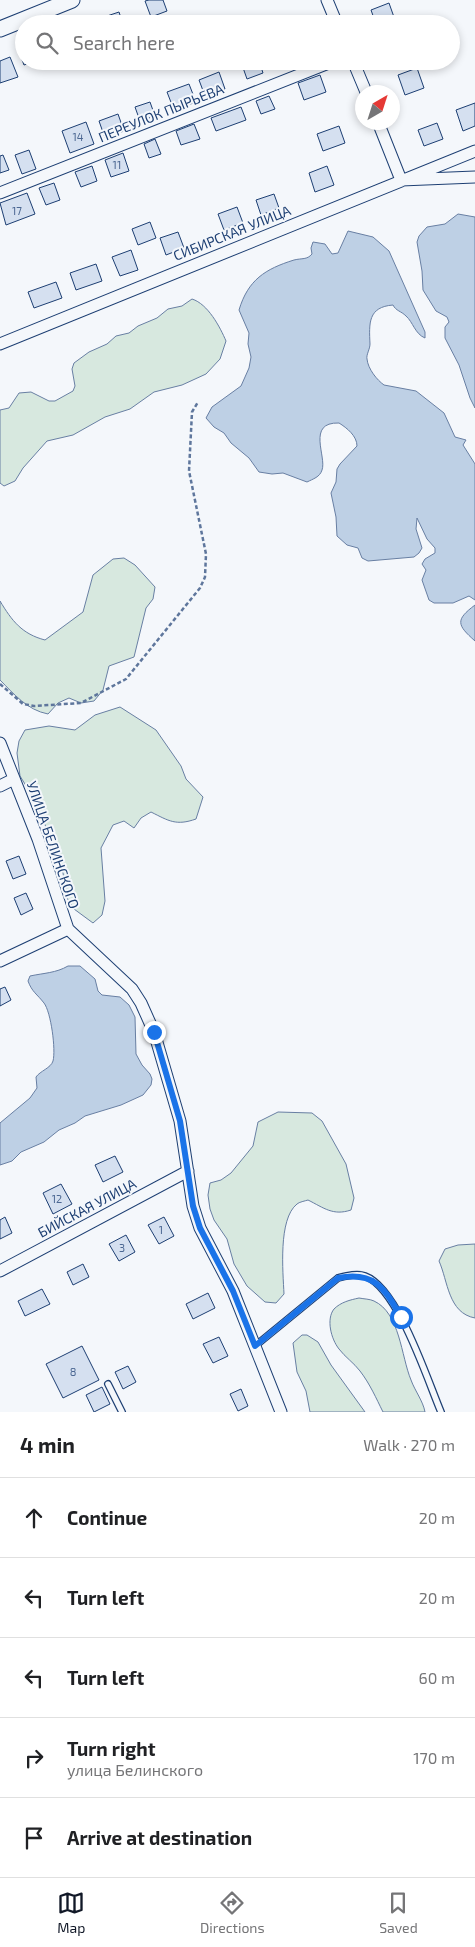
<!DOCTYPE html>
<meta charset="utf-8">
<style>
body{margin:0;font-family:"Exo 2",sans-serif;background:#f6f6f6;color:#202124}
.compass{position:absolute;left:355px;top:85px;width:45px;height:45px;border-radius:50%;background:#fff;box-shadow:0 2px 8px #0003;rotate:39deg}
.stop{position:absolute;width:15px;height:15px;margin:-11px;border:4px solid #1a73e8;border-radius:50%;background:#fff}
.stop.end{background:#1a73e8;border-color:#fff;box-shadow:0 1px 5px #0008}
.list{margin:0;padding:0;list-style:none}
h2{display:flex;justify-content:space-between;align-items:center;height:65px;margin:0;padding:0 20px;font-size:21px}
h2 small{font-size:16px;font-weight:400;color:#757577}
.list li{display:grid;grid-template-columns:32px 1fr auto;gap:15px;align-items:center;box-sizing:border-box;height:80px;padding:0 20px;border-top:1px solid #e0e0e0}
.list b{display:block;font-size:19px;white-space:nowrap}
.list p{margin:0;font-size:16px;white-space:nowrap;color:#757577}
.list em{font-size:16px;font-style:normal;color:#757577}
.icon{flex:none;width:28px;height:28px;fill:none;stroke:currentColor;stroke-width:2;stroke-linecap:round;stroke-linejoin:round}
.map{position:relative;flex:none;width:475px;height:1412px;overflow:hidden}
.search{position:absolute;background:#fff;box-shadow:0 2px 8px #0003;left:15px;right:15px;top:15px;height:55px;display:flex;align-items:center;gap:12px;box-sizing:border-box;padding:0 18px;border-radius:28px;color:#757577;font-size:19px}
.sheet{height:465px;background:#fff}
nav{display:flex;justify-content:space-around;align-items:center;box-sizing:border-box;height:70px;border-top:1px solid #e0e0e0;background:#fff;font-size:14px;color:#757577}
nav a{display:grid;justify-items:center;gap:2px}
nav .on{color:#111827}
.map>svg:first-child{display:block}
.green{fill:#d7e8df;stroke:#687fa3}
.water{fill:#bed0e5;stroke:#687fa3}
.building{fill:#d5e0f0;stroke:#1d3f73}
.lines{fill:none;stroke-linecap:round;stroke-linejoin:round}
.service-casing{stroke:#1d3f73;stroke-width:8}
.minor-casing{stroke:#1d3f73;stroke-width:13}
.tertiary-casing{stroke:#1d3f73;stroke-width:17}
.path{stroke:#5e769c;stroke-width:2.5;stroke-dasharray:4 2.5;stroke-linecap:butt}
.service{stroke:#f4f7fb;stroke-width:5.5}
.minor{stroke:#f4f7fb;stroke-width:11}
.tertiary{stroke:#f4f7fb;stroke-width:15}
.route{stroke:#1a73e8;stroke-width:6}
.labels{text-anchor:middle;stroke-width:4;stroke-linejoin:round;paint-order:stroke}
.number-label{font-size:11px;fill:#4b6792}
.street-label{font-size:14px;fill:#1d3f73;stroke:#f4f7fb}
</style>
<div class="map">
<svg width="475" height="1412" viewBox="0 0 475 1412">
<rect width="100%" height="100%" fill="#f4f7fb"/>
<path class="green" d="M192,299C208,304 220,327 226,341L220,359L206,374L182,385L154,392L130,409L105,417L73,435L47,441L23,468L15,481L4,486L0,483V410L9,408L19,393L31,392L49,401H55L73,391L75,386L72,369L74,363L89,352L107,344L116,336L129,333L138,326L157,318L168,309L182,306Z
M124,558L135,565L155,587L153,599L146,608L134,657L109,666L103,690L94,701L81,703L69,698L58,703L48,714C27,710 14,694 0,680V601C12,621 22,634 45,640L83,612L93,575L113,559Z
M120,707L156,730L181,766L186,779L203,797L196,819C176,826 169,821 151,812L141,818L134,828L124,821L113,825L101,848L105,901L102,915L93,923L74,909L67,898L63,873L52,841L33,797L20,776L17,753L19,741L25,730L49,726L75,730L95,715Z
M278,1112L312,1113L322,1121L346,1164L354,1198L351,1210C333,1216 324,1208 308,1200C305,1201 299,1202 297,1204C278,1219 283,1272 284,1294L276,1303L265,1302L247,1286L234,1264L227,1239L214,1220L210,1209L208,1195L210,1183L221,1180L231,1173L253,1146L258,1122Z
M475,1244V1318C448,1313 448,1281 439,1261L445,1249L458,1245Z
M359,1298C364,1299 370,1299 374,1301C400,1313 401,1356 411,1380C415,1391 423,1401 425,1412H383C376,1398 370,1384 360,1371C354,1363 345,1357 339,1349C331,1339 326,1319 334,1309C341,1302 350,1300 359,1298Z
M302,1335H307L318,1342L331,1365L365,1412H310L306,1391L297,1372L293,1343Z"/>
<path class="water" d="M458,214L475,217V408L470,398L459,365L445,338V327L449,322L447,317L436,311L423,290L422,271L417,242L419,236L427,227L445,224Z
M348,231L373,237L389,251L425,332V338C415,334 413,322 406,316C401,311 396,311 393,305C368,307 369,323 370,344C370,349 366,355 367,359C368,369 377,380 384,385L416,391L444,413L455,437L466,440L463,445L475,464V600L469,596L453,603H434L429,600L422,580L426,570L422,564L425,559L435,553V548L427,539L417,518L416,529L422,548L419,553L414,557L368,561L362,558L358,548L347,545L337,536L336,517L331,493L336,482L337,469L340,464L357,446C357,436 347,428 339,423C306,422 327,457 322,470C320,477 313,479 307,482L283,473L272,474L259,472L249,458L231,443L224,433L214,427L206,418L212,407L241,386L249,368L251,357L248,344L249,333L239,310C248,280 265,269 294,260C302,258 307,260 312,254L311,248L313,242L325,244L332,254L338,253Z
M475,605V641C457,625 455,620 475,605Z
M68,966H80L95,979L98,991L102,995L120,997L129,1005L135,1017L136,1054L142,1065L150,1074L152,1079L151,1085L143,1095L121,1105L85,1116L75,1123L59,1130L44,1142L21,1152L12,1161L0,1165V1123L30,1098L37,1088L36,1077C40,1071 51,1068 53,1061C56,1050 51,1012 44,1003C37,994 32,992 28,981L30,976C44,973 56,973 68,966Z"/>
<path class="building" d="M149,0H163L167,11L151,17L145,1Z
M389,3L395,20L385,24H376L371,10Z
M119,12L123,24H99L98,19Z
M24,50V61H36L24,65L19,52Z
M10,57L18,77L0,83V61Z
M243,61H259L263,73L247,79L241,62Z
M417,68L424,88L405,95L398,75Z
M219,72L225,89L205,96L199,80Z
M320,75L326,92L304,100L298,83Z
M189,84L196,102L174,110L167,92Z
M269,96L275,109L261,114L256,101Z
M150,102L155,116L140,121L135,107Z
M475,103V126L463,131L456,110Z
M241,107L246,120L216,131L211,118Z
M118,114L124,131L105,138L99,121Z
M86,122L94,144L70,153L62,131Z
M437,123L443,139L424,146L418,130Z
M194,124L200,139L181,145L176,131Z
M339,126L345,143L323,151L317,134Z
M155,139L161,154L149,158L144,144Z
M29,150L36,169L22,174L15,155Z
M123,153L129,171L111,177L105,160Z
M3,155L9,170L0,173V156Z
M92,166L97,181L81,187L75,172Z
M327,166L334,185L315,192L309,173Z
M54,183L60,200L46,205L39,188Z
M27,193L35,214L6,225L0,203Z
M274,194L279,208L261,215L256,200Z
M237,207L243,223L224,230L218,214Z
M150,222L156,238L138,245L132,229Z
M178,232L184,248L166,255L160,238Z
M131,250L138,270L120,276L112,257Z
M96,264L102,281L76,290L70,273Z
M56,282L62,298L34,308L28,292Z
M19,856L26,874L13,879L6,861Z
M26,893L33,909L21,915L14,898Z
M5,987L11,1000L0,1006V989Z
M115,1156L123,1172L103,1182L95,1165Z
M61,1184L72,1204L53,1214L43,1193Z
M5,1217L12,1233L0,1239V1220Z
M164,1217L174,1236L159,1244L148,1225Z
M126,1235L135,1252L119,1261L109,1244Z
M83,1264L89,1277L73,1285L67,1272Z
M42,1289L50,1304L25,1316L18,1301Z
M208,1293L215,1308L193,1319L186,1304Z
M219,1337L228,1356L213,1363L203,1344Z
M82,1346L99,1380L63,1398L46,1364Z
M128,1366L136,1382L123,1389L115,1372Z
M102,1387L110,1404L94,1412L86,1395Z
M241,1389L248,1406L238,1411L230,1394Z"/>
<g class="lines">
<g class="service-casing">
<path id="service" d="M255,1346L338,1278C346,1276 357,1273 365,1276C398,1288 427,1379 441,1412
M108,1384L122,1412"/>
</g>
<g class="minor-casing">
<path id="minor" d="M327,0L337,24
M353,61L366,92
M378,122L401,180L475,177
M0,193L334,61
M0,344L475,151
M0,743L38,839L68,929L132,989L141,1003L154,1032L180,1121L193,1206L200,1228L233,1291L281,1412
M0,786L14,779
M0,961L68,929
M0,1271L188,1171"/>
</g>
<g class="tertiary-casing">
<path id="tertiary" d="M0,29L72,0"/>
</g>
<path class="path" d="M0,684L23,704L34,706L81,703L126,679L200,588L205,577L206,554L189,471L192,412L198,402"/>
<use href="#service" class="service"/>
<use href="#minor" class="minor"/>
<use href="#tertiary" class="tertiary"/>
</g>
<g class="lines">
<path class="route" d="M154,1032L180,1121L193,1206L200,1228L233,1291L255,1346L338,1278C375,1271 384,1288 401,1317"/>
</g>
<g class="labels">
<g class="number-label">
<text x="78" y="141">14</text>
<text x="117" y="169">11</text>
<text x="17" y="215">17</text>
<text x="57" y="1203">12</text>
<text x="161" y="1234">1</text>
<text x="122" y="1252">3</text>
<text x="73" y="1376">8</text>
</g>
<g class="street-label">
<text transform="translate(161 113) rotate(-22)" y="5">ПЕРЕУЛОК ПЫРЬЕВА</text>
<text transform="translate(232 233) rotate(-22)" y="5">СИБИРСКАЯ УЛИЦА</text>
<text transform="translate(53 845) rotate(71)" y="5">УЛИЦА БЕЛИНСКОГО</text>
<text transform="translate(87 1208) rotate(-28)" y="5">БИЙСКАЯ УЛИЦА</text>
</g>
</g>
</svg>
<svg class="compass" viewBox="-18 -18 36 36"><path d="M0-13l5 13h-10z" fill="#e53935"/><path d="M0 13l5-13h-10z" fill="#757577"/></svg>
<div class="stop" style="left:401px;top:1317px"></div>
<div class="stop end" style="left:154px;top:1032px"></div>
<div class="search"><svg class="icon" aria-label="search" viewBox="0 0 24 24"><circle cx="10" cy="10" r="6"/><path d="M15 15l6 6"/></svg>Search here</div>
</div>
<section class="sheet">
<h2>4 min<small>Walk · 270 m</small></h2>
<ul class="list">
<li><svg class="icon" aria-label="ahead" viewBox="0 0 24 24"><path d="M12 20V5M6 11l6-6 6 6"/></svg><div><b>Continue</b></div><em>20 m</em></li>
<li><svg class="icon" aria-label="left" viewBox="0 0 24 24"><path d="M17 20v-9H6M10 6l-5 5 5 5"/></svg><div><b>Turn left</b></div><em>20 m</em></li>
<li><svg class="icon" aria-label="left" viewBox="0 0 24 24"><path d="M17 20v-9H6M10 6l-5 5 5 5"/></svg><div><b>Turn left</b></div><em>60 m</em></li>
<li><svg class="icon" aria-label="right" viewBox="0 0 24 24"><path d="M7 20v-9h11M14 6l5 5-5 5"/></svg><div><b>Turn right</b><p>улица Белинского</p></div><em>170 m</em></li>
<li><svg class="icon" aria-label="arrive" viewBox="0 0 24 24"><path d="M6 21V4h12l-3 4 3 4H6"/></svg><div><b>Arrive at destination</b></div></li>
</ul>
</section>
<nav>
<a class="on"><svg class="icon" aria-label="map" viewBox="0 0 24 24"><path d="M3 6l6-2 6 2 6-2v14l-6 2-6-2-6 2zM9 4v14M15 6v14"/></svg>Map</a>
<a><svg class="icon" aria-label="directions" viewBox="0 0 24 24"><path d="M12 3l9 9-9 9-9-9zM9 14v-3h6M13 9l2 2-2 2"/></svg>Directions</a>
<a><svg class="icon" aria-label="saved" viewBox="0 0 24 24"><path d="M7 4h10v16l-5-4-5 4z"/></svg>Saved</a>
</nav>
